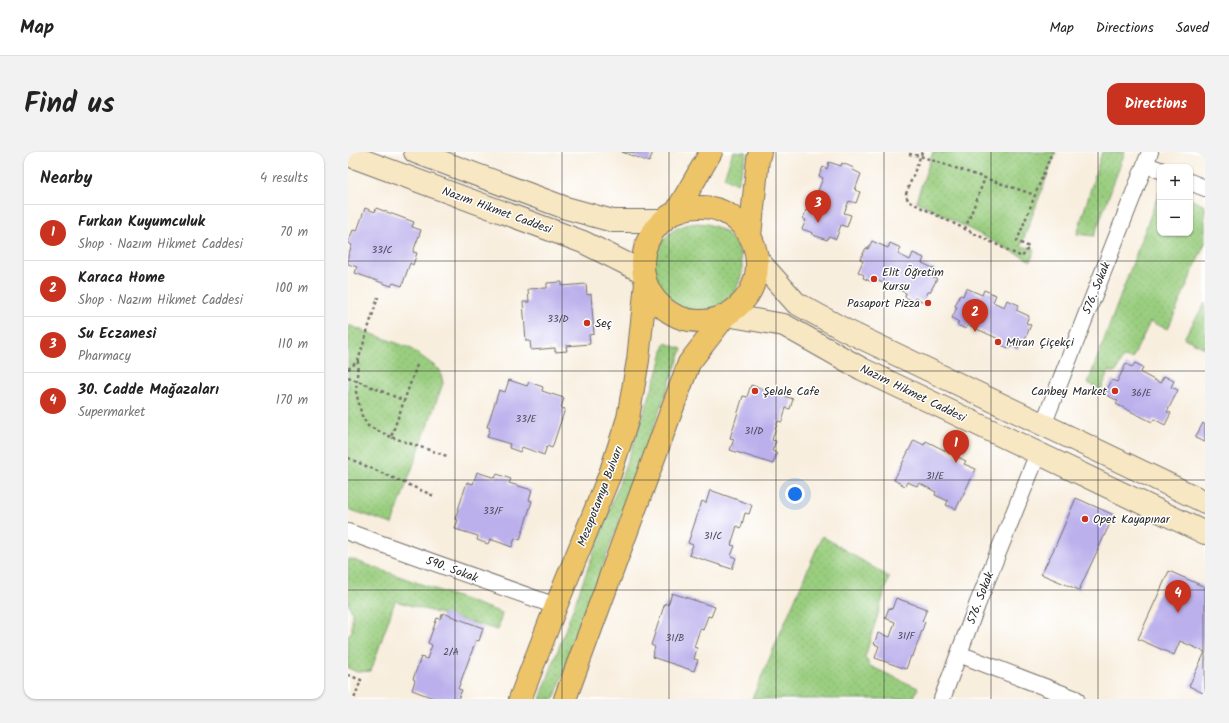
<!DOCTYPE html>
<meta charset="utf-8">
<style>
body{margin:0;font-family:Kalam,sans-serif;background:#f2f2f2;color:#222}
.controls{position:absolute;right:12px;top:12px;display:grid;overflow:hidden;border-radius:8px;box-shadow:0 1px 3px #0004}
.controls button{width:36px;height:36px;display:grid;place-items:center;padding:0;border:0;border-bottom:1px solid #e0e0e0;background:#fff;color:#222;font:20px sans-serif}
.you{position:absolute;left:447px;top:342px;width:14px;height:14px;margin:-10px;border:3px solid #fff;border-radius:50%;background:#1a73e8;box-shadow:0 0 0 6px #1a73e833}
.badge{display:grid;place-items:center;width:26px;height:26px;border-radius:50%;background:#c8321e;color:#fff;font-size:13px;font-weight:700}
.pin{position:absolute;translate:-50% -33px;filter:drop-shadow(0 1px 2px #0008)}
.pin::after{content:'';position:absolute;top:21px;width:14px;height:12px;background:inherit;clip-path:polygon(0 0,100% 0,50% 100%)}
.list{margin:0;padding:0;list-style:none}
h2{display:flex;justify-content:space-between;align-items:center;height:52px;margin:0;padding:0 16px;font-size:17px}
h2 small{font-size:13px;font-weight:400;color:#767676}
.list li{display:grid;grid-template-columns:26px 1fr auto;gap:12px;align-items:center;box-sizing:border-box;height:56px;padding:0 16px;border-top:1px solid #e0e0e0}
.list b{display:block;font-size:15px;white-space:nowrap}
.list p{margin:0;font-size:13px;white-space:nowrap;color:#767676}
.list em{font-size:13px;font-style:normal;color:#767676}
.map{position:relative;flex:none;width:857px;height:547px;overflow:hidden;border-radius:12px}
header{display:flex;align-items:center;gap:24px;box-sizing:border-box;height:56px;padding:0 20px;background:#fff;border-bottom:1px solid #e0e0e0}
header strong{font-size:19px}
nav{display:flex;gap:22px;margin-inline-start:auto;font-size:14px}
.intro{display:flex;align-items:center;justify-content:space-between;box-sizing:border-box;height:96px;padding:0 24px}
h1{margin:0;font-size:28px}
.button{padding:10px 18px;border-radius:12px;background:#c8321e;color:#fff;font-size:14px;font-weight:700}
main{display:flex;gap:24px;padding:0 24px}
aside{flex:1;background:#fff;border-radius:12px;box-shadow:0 1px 3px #0004}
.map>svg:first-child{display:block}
.grass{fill:url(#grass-dots);stroke:#627c55}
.building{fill:#bbb0ec}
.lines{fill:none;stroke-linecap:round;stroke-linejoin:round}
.minor-casing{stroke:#736f6a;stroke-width:18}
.secondary-casing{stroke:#736f6a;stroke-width:24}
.primary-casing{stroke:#736f6a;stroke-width:24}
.path{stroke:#736f6a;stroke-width:2.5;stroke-dasharray:3 3;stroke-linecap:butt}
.minor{stroke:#fff;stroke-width:16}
.secondary{stroke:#f8e7c3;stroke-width:22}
.primary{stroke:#eec469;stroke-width:22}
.grid{fill:none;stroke:#2b2b2b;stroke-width:1;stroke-opacity:0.55}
.poi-dot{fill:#c8321e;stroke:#fff;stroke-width:1.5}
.labels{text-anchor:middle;stroke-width:3;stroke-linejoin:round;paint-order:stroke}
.number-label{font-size:10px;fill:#4f4c5b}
.street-label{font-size:12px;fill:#2b2b2b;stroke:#fff}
.poi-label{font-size:12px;fill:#2b2b2b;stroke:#fff;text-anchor:start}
</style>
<header>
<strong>Map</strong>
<nav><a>Map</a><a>Directions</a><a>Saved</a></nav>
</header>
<div class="intro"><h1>Find us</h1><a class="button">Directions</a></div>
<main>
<aside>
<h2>Nearby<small>4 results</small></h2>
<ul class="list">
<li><span class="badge">1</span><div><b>Furkan Kuyumculuk</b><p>Shop · Nazım Hikmet Caddesi</p></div><em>70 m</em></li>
<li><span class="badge">2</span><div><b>Karaca Home</b><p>Shop · Nazım Hikmet Caddesi</p></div><em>100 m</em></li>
<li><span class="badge">3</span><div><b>Su Eczanesi</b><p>Pharmacy</p></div><em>110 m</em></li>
<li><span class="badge">4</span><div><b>30. Cadde Mağazaları</b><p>Supermarket</p></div><em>170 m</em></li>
</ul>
</aside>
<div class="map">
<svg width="857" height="547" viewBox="0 0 857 547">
<defs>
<pattern id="grass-dots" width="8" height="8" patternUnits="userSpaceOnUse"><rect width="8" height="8" fill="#9ace7f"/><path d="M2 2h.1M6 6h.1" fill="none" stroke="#85b16e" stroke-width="1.8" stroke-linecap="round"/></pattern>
</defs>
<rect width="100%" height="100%" fill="#fff"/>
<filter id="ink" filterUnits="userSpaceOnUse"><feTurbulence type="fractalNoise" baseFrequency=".025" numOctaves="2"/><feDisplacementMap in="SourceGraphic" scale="8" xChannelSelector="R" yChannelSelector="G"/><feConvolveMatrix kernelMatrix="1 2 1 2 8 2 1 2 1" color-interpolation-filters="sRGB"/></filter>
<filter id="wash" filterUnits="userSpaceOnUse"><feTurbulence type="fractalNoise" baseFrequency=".012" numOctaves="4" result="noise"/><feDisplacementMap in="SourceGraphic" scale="16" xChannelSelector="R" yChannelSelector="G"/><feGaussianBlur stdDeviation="0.9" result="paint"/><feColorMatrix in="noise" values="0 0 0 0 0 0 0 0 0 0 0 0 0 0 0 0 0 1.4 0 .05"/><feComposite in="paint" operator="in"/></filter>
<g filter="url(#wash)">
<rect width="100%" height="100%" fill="#f8eede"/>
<path class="grass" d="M385,0H399L389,32L376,25Z
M585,0H708L673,94L687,97L683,109L568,49Z
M754,0H777L746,84L729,82Z
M812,38V81H842V47L857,54V91L820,177L802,170L784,207L775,205L768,220H760L753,238L740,231Z
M306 115a44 44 0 1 1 88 0a44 44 0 1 1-88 0Z
M857,151V196L836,186Z
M0,173L62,196L92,218L95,231L44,372L0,357Z
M317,191L334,197L206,547H192L284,296L311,216Z
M474,384L541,425L517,505L522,514L570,536L565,547H404Z
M0,406L154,461L150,478L47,449L23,519L9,520L0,516V484L4,479V460L0,451Z"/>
<g id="blocks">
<path class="building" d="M274,0H305L301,10Z
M481,10L493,14L494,11L506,16L505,18L513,22L507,38L512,40L508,51L501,49L496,61L503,63L499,75L493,73L488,87L481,84L479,88L465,83V81L454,77L458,68L455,67L458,58L462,59L475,26L471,24L475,15L479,17Z
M17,56L27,60L28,56L66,70L64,75L73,78L65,100L69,101L65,113L62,111L54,134L45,131L43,134L7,121L9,115L0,112V104L4,93L0,91L5,78L9,79Z
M524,89L540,96L542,91L553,96L550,102L562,108L565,101L576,106L574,111L587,117L584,124L589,127L582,140H580L576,150L567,146L565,149L557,145L558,141L526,127L524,130L515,126L516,123L510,120L515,109L512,107L518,96L520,97Z
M214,130V134L238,132L239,143L243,142L246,182L241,183L242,192L218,194L219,199L207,200V196L183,198L182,189H178L175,150H181L180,137L199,136V131Z
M618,136L634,143L636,138L648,143L645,150L656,155L659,148L671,153L668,158L681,164L678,171L683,173L677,187H675L670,197L661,193L660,196L651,192L653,188L620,173L618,177L609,173L611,170L604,166L609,155L607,154L612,143L615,144Z
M787,211L795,215L793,221L812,231L816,224L826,229L823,235L830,238L819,260L823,261L817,273L806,267L804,270L768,252L770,249L757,242L764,228L769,230L778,212L784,215Z
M161,228L179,234L181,230L195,235L194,239L216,246L213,256L217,257L204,296L199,294L196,303L174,295L172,300L161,296L162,292L139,285L142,276L139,275L151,238L157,240Z
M403,233L445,247L442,257L438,256L434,270L430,269L424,288L428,289L424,299L429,301L425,312L382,298L386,287L382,286L395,244L399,245Z
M855,271L857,273V290L847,286Z
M566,288L576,293L578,289L618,309L616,312L628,317L608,357L598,353L600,349L587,343L588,340L571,331L569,334L559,330L557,334L546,328Z
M129,320L147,326L149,322L163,327L161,331L184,338L181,348L184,349L172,388L167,386L164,395L142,387L140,392L129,388L130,384L107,377L110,368L107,367L119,330L125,332Z
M362,338L404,353L401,362L397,361L393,376L389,374L383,393L387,394L383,404L388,406L384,417L341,403L345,393L340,391L354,349L358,351Z
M728,346L766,363L731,438L693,422L706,397Z
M821,419L857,435V542L841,534L857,500L832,489L826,503L790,487Z
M324,441L367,455L363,465L360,464L355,478L352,477L346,495L349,496L346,507L350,508L346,519L304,505L307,495L303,493L317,451L320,453Z
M548,446L579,457L574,469L577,470L565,504H563L558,517L527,506L531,494L526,492L530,481L542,485L547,470L537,466L541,456L544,457Z
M95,461L135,476L131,489L128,488L110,537L114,538L110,547H88L64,538L67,528L65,527L73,505L79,507L84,493L80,491L89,466L92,467Z"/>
</g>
</g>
<g filter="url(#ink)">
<use href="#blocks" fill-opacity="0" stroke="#736f6a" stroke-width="1"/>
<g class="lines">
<g class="minor-casing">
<path id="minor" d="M798,13L812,18
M842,30L857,36
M695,273L802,0
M0,380L208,454
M611,502L728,547
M594,547L629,453L690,301"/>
</g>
<g class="secondary-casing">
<path id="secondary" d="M67,0L218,56L265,69H315
M0,3L235,90L295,120
M409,107L448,151L497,178L857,350
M378,163L436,173L514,217L857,381"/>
</g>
<g class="primary-casing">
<path id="primary" d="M295 112a57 57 0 1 1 114 0a57 57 0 1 1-114 0Z
M328,60L363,0
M402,84L410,7L412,0
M172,547L208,454L262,322L280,266L290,208L298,131
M217,547L341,211L378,163"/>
</g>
<path class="path" d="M574,0L558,42L560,49L674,105L681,95L669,89L704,0
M561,2L572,4L687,43
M617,77L637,26
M10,209L8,240L14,264L20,274L43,285
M69,213L43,285L99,304
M0,217L10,209L30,145
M0,225L57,249
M0,306L86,344
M0,523L13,528L6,547"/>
<use href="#minor" class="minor"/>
<use href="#secondary" class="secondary"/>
<use href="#primary" class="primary"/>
</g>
</g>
<path class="grid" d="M107,0V547M214,0V547M321,0V547M428,0V547M536,0V547M643,0V547M750,0V547M0,109H857M0,219H857M0,328H857M0,438H857"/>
<g class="poi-dot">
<circle cx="526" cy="127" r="4"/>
<circle cx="580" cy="151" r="4"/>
<circle cx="239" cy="171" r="4"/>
<circle cx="650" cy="190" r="4"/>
<circle cx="407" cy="239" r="4"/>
<circle cx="767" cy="239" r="4"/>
<circle cx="737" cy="367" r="4"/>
</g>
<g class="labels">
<g class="number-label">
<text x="34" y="101">33/C</text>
<text x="210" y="170">33/D</text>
<text x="793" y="244">36/E</text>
<text x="178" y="270">33/E</text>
<text x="406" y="282">31/D</text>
<text x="587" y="327">31/E</text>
<text x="145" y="362">33/F</text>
<text x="365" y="387">31/C</text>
<text x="558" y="487">31/F</text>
<text x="327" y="489">31/B</text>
<text x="103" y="503">2/A</text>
</g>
<g class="street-label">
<text transform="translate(149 58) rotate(20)" y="4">Nazım Hikmet Caddesi</text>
<text transform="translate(748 136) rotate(-68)" y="4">576. Sokak</text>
<text transform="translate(565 241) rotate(26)" y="4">Nazım Hikmet Caddesi</text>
<text transform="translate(252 344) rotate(-69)" y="4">Mezopotamya Bulvarı</text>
<text transform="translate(104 417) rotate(20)" y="4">590. Sokak</text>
<text transform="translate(632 446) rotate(-69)" y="4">576. Sokak</text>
</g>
<g class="poi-label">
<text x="534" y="124">Elit Öğretim<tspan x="534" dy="14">Kursu</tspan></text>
<text x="572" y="155" text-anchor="end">Pasaport Pizza</text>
<text x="247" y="175">Seç</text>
<text x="658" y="194">Miran Çiçekçi</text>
<text x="415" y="243">Şelale Cafe</text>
<text x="759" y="243" text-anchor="end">Canbey Market</text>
<text x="745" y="371">Opet Kayapınar</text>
</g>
</g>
</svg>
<div class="controls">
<button>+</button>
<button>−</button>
</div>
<div class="you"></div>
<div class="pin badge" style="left:608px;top:311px">1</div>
<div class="pin badge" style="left:627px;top:180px">2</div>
<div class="pin badge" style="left:470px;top:71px">3</div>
<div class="pin badge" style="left:830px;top:461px">4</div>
</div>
</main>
